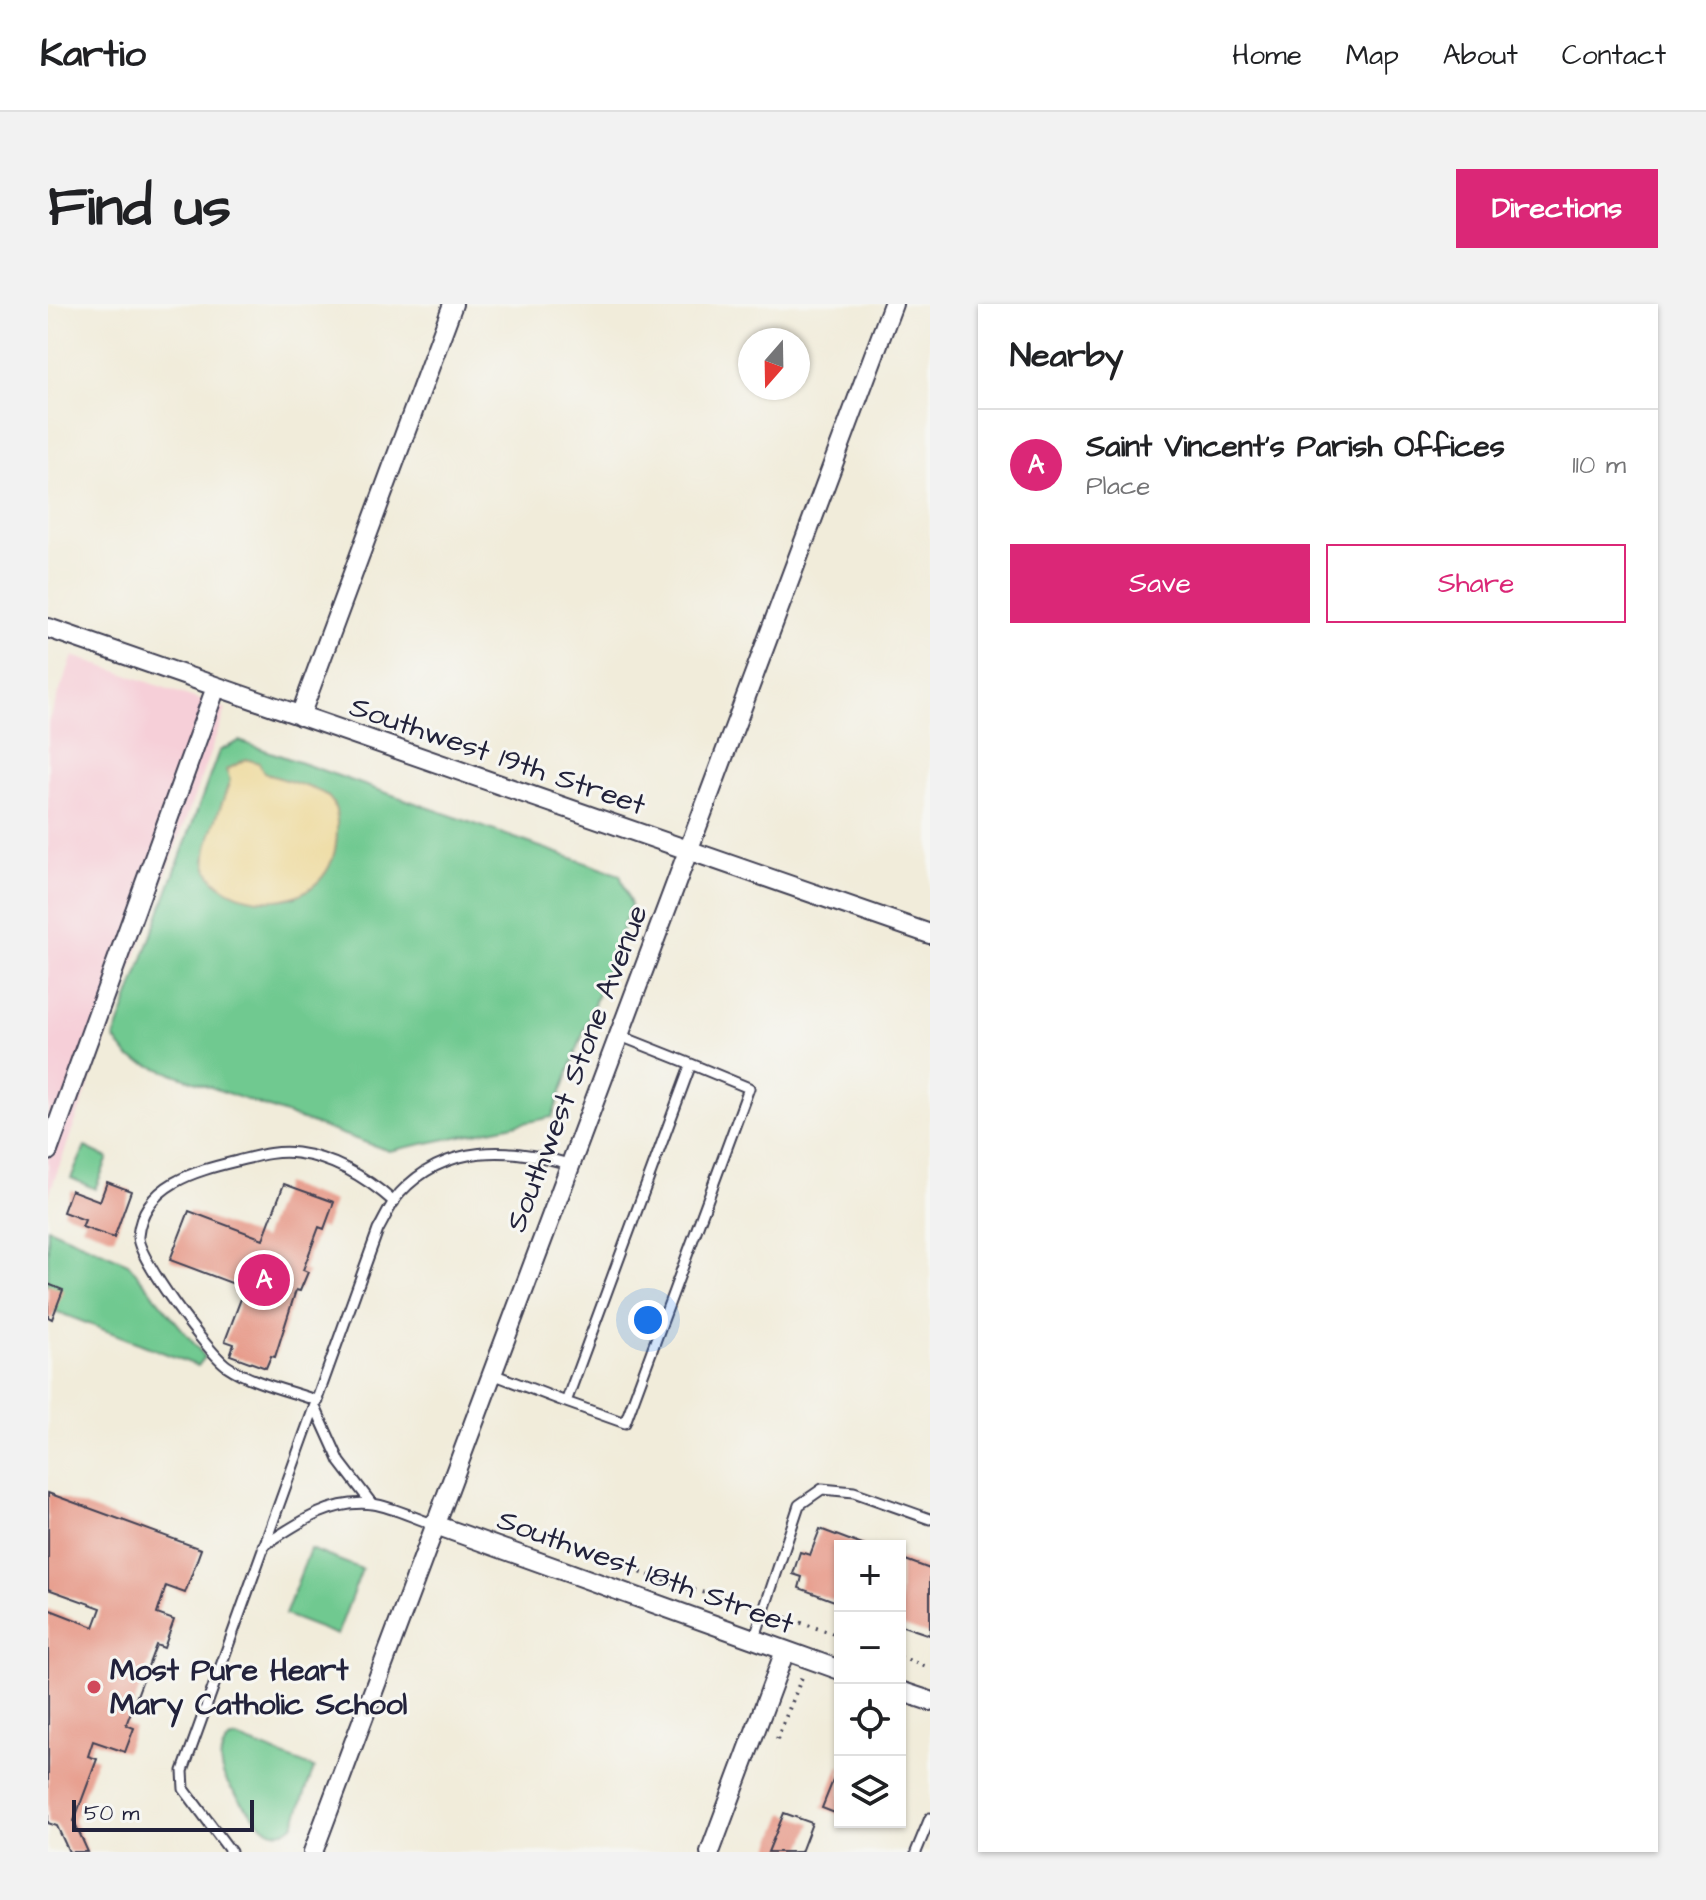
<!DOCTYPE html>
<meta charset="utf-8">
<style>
body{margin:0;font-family:"Architects Daughter",sans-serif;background:#f2f2f2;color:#202124}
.controls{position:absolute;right:24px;bottom:24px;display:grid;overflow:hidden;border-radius:0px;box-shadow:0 2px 6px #0004}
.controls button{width:72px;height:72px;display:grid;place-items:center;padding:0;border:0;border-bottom:2px solid #e0e0e0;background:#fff;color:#202124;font:40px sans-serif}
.compass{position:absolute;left:690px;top:24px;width:72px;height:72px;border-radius:50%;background:#fff;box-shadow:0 2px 6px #0004;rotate:200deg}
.scale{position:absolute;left:24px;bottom:20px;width:182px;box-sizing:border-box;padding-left:8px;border:4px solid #22223b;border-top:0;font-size:22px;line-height:28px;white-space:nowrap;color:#22223b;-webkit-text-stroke:6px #f6f6f2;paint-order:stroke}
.you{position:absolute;left:600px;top:1016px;width:28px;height:28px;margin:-20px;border:6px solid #fff;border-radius:50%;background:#1a73e8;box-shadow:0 0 0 12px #1a73e833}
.badge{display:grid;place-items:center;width:52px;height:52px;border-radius:50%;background:#db2777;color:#fff;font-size:26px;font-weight:700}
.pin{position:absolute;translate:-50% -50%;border:4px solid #fff;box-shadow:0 2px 8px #0006}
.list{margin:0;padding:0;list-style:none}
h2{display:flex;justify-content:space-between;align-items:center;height:104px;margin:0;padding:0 32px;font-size:34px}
h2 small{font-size:26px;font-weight:400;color:#757577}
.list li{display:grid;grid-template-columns:52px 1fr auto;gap:24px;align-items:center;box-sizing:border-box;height:112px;padding:0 32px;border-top:2px solid #e0e0e0}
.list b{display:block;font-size:30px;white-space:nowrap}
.list p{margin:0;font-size:26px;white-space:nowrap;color:#757577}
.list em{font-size:26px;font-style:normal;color:#757577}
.actions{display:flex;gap:16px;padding:24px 32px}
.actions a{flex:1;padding:18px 0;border:2px solid #db2777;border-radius:0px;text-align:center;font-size:28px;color:#db2777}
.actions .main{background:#db2777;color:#fff}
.icon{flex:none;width:44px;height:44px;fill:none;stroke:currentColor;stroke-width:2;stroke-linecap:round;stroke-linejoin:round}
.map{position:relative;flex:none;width:882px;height:1548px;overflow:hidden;border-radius:0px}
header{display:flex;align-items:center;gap:48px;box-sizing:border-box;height:112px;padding:0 40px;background:#fff;border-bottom:2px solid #e0e0e0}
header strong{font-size:38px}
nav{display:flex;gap:44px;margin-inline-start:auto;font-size:28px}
.intro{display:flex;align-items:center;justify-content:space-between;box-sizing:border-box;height:192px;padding:0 48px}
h1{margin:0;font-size:56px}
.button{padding:20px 36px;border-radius:0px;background:#db2777;color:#fff;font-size:28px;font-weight:700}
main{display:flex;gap:48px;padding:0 48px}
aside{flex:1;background:#fff;border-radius:0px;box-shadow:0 2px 6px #0004}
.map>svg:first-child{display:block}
.built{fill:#f6cfd8}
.green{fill:#6fc990;stroke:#487666;stroke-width:2;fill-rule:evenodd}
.sand{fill:#eeda9e;stroke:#887e6c;stroke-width:2}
.building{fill:#e5907e}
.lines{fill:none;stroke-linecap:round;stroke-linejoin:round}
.lane-casing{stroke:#414053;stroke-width:13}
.street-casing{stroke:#414053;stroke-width:22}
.path{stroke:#414053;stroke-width:4;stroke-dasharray:2 6;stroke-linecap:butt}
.lane{stroke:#fff;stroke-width:9}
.street{stroke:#fff;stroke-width:18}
.poi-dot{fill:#d1495b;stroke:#f6f6f2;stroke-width:3}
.labels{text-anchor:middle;stroke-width:6;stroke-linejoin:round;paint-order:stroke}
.street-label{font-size:30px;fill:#22223b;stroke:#f6f6f2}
.poi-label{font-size:30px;font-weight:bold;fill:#22223b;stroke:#f6f6f2;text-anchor:start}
</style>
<header>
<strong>Kartio</strong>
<nav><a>Home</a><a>Map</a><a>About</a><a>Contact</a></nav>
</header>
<div class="intro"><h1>Find us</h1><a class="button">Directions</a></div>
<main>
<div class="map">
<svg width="882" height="1548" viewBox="0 0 882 1548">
<rect width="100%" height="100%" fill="#f6f6f2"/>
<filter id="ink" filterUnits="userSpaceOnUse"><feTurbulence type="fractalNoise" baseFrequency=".0125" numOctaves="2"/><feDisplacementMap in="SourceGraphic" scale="16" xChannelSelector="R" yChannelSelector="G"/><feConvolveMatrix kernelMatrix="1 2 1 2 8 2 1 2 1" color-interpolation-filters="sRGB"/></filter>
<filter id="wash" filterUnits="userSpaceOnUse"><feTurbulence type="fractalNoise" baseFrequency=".006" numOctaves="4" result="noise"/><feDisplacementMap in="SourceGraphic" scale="32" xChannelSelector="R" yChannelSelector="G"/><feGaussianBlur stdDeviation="1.8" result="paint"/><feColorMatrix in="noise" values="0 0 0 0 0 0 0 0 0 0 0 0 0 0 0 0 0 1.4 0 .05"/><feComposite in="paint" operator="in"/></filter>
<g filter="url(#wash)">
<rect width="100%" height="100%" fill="#f1ecda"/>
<path class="built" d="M25,352L178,405L0,893V418Z"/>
<path class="green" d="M191,437L572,571L583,601L504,813L341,847L81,754L66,734L171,447ZM215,469L279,492L248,593C198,601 192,586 157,556L182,476Z
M37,843L60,854L47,885L23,874Z
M0,924L80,959L157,1053L150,1062L7,1007L0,980Z
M262,1245L314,1265L289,1331L237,1311Z
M189,1434L266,1464L246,1520C236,1530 227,1530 215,1522C197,1500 154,1465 181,1436Z"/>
<path class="sand" d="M198,455L211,459L216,469C231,475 269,483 279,492C290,501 289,514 289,526C289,622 165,606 158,559C155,542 177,494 182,476L178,466Z"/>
<g id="blocks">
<path class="building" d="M59,878L83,887L66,934L34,923L37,916L15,908L23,886L52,897Z
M236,880L286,898L276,925L271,923L255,966L260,968L252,987L248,986L227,1053L223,1052L218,1064L182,1051L186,1040L177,1037L197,984L122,956L141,907L215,935Z
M0,980L15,986L4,1015L0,1013Z
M0,1189L153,1245L137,1289L118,1282L109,1310L126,1316L116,1344L108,1341L78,1421L86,1424L77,1448L45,1437L40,1452L49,1455L26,1517L40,1548H21L9,1522L0,1519V1305L46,1323L53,1304L0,1285Z
M772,1225L817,1242H792V1299L751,1284L754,1273L745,1270L752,1248L762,1251Z
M852,1254L882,1265V1331L852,1321Z
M792,1459V1511L774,1504Z
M736,1509L764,1519L753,1548H720Z"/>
</g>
</g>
<g filter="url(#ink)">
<use href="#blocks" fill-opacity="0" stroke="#414053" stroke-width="2"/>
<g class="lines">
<g class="lane-casing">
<path id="lane" d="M442,1069L518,1098L643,760L570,731
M270,1097C242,1087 204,1079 179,1062C161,1050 88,952 90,932C95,880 148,867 189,857C209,852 228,846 249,849C286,854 319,874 346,898
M518,1098L577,1119L701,784L643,760
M268,1105L292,1158L324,1200
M215,1242C247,1221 284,1194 325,1200C345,1203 366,1214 385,1220
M706,1336L751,1201L774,1185L806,1188L882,1215
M183,1548L136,1485L135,1467L330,926C337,914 343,899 352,889C398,839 462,843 521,860
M868,1548L882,1514"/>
</g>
<g class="street-casing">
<path id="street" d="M0,324L882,630
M252,412L405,0
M0,847L168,383
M385,1220L792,1366
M852,1387L882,1397
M265,1548L845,0
M662,1548L737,1347"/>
</g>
<path class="path" d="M540,1250L634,1283L703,1301
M730,1311L792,1332
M852,1353L882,1364
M729,1435L754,1373"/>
<use href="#lane" class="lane"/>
<use href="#street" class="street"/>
</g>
</g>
<circle class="poi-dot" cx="46" cy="1383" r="8"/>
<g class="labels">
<g class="street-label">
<text transform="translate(450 451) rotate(19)" y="10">Southwest 19th Street</text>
<text transform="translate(528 764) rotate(-69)" y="10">Southwest Stone Avenue</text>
<text transform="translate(598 1267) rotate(20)" y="10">Southwest 18th Street</text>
</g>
<g class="poi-label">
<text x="62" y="1376">Most Pure Heart<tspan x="62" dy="34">Mary Catholic School</tspan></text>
</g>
</g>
</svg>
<div class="controls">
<button>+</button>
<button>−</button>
<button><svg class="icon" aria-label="locate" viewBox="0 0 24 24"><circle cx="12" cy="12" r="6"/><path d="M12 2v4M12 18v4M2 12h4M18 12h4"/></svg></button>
<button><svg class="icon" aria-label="layers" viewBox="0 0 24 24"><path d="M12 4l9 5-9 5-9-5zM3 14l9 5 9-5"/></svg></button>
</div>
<svg class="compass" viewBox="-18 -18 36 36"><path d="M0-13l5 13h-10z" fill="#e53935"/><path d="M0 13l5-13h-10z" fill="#757577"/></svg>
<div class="scale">50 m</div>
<div class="you"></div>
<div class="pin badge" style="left:216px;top:976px">A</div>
</div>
<aside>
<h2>Nearby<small></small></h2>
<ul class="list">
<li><span class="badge">A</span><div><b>Saint Vincent's Parish Offices</b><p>Place</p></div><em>110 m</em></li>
</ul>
<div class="actions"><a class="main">Save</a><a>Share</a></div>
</aside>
</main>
